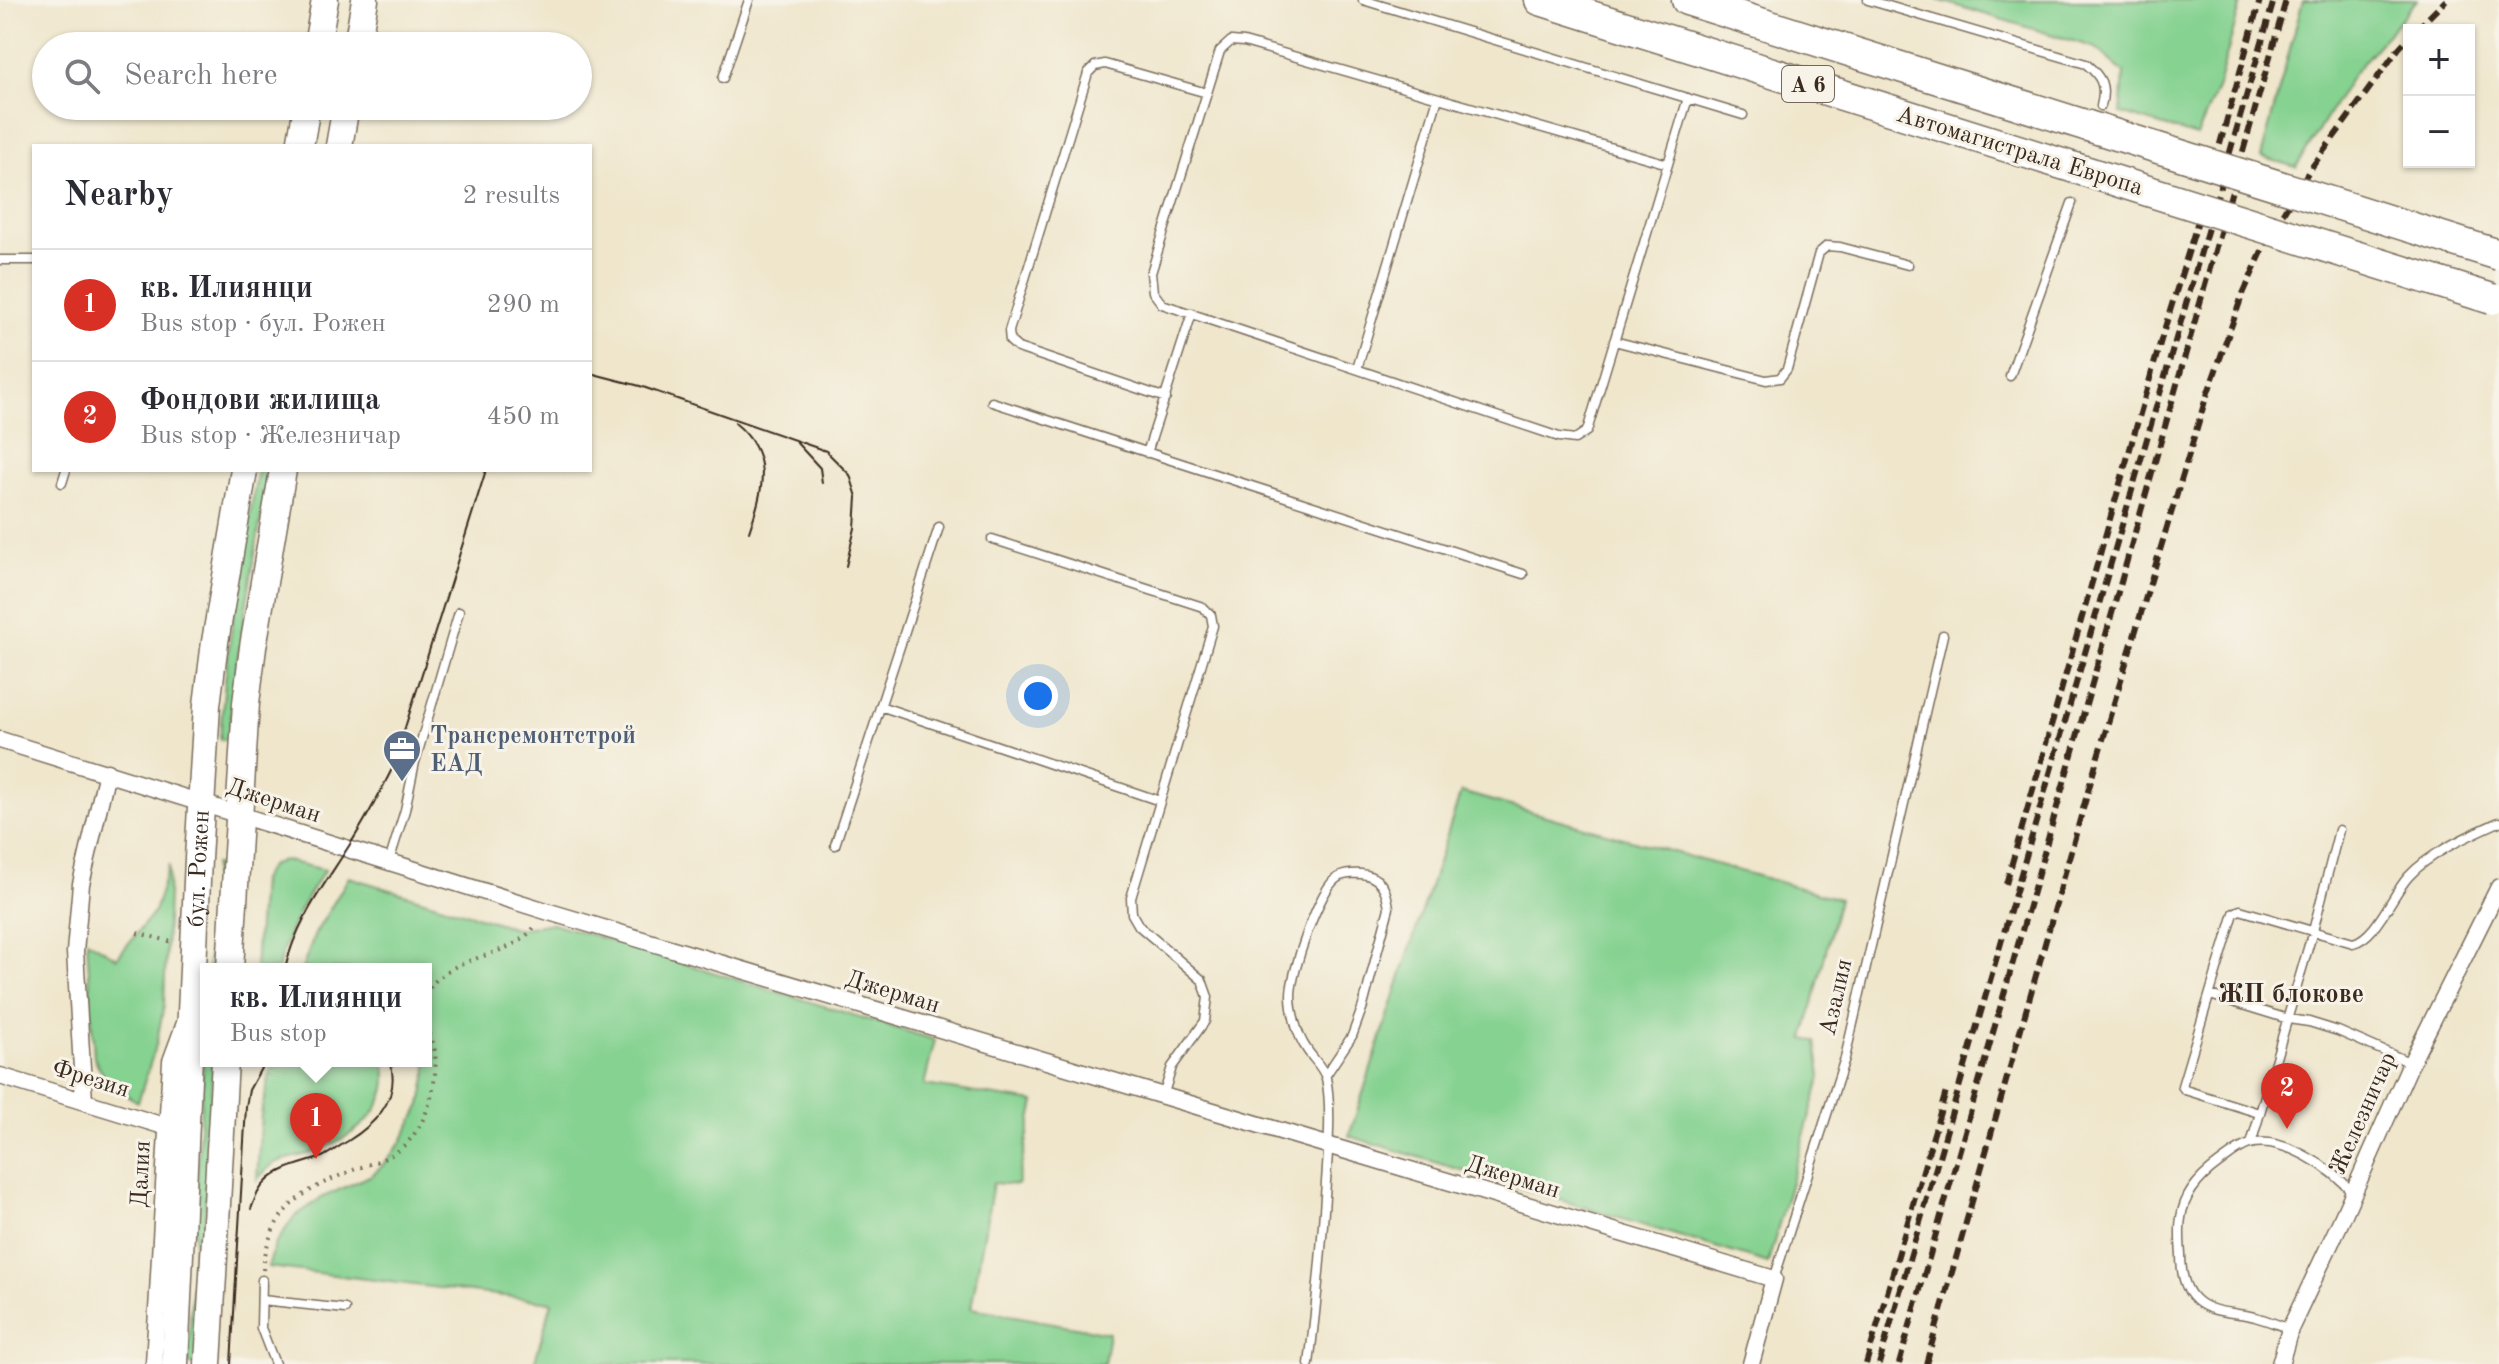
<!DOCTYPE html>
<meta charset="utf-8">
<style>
body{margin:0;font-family:"Old Standard TT",serif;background:#f2f2f3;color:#2b2b33}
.controls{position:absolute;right:24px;top:24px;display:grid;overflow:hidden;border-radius:0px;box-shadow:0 2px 6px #0004}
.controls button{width:72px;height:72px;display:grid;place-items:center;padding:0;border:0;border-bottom:2px solid #e1e1e2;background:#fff;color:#2b2b33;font:40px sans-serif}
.you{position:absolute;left:1038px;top:696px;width:28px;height:28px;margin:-20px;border:6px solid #fff;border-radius:50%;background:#1a73e8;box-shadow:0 0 0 12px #1a73e833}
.badge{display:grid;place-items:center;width:52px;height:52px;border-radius:50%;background:#d93025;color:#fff;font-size:26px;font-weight:700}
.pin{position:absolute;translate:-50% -66px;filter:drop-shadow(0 2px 4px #0008)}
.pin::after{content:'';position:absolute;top:42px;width:28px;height:24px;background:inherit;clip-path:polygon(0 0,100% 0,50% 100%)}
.popup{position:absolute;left:200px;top:963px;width:232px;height:104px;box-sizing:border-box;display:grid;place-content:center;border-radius:0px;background:#fff;filter:drop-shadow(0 2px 6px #0005);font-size:26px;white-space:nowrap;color:#7c7c81}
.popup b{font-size:30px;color:#2b2b33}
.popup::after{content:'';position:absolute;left:50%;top:100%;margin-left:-16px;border:16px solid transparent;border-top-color:#fff}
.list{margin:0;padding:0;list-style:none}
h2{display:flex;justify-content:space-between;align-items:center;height:104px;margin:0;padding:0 32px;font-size:34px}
h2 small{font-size:26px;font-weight:400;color:#7c7c81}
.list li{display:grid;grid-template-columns:52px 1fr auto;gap:24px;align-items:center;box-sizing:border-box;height:112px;padding:0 32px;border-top:2px solid #e1e1e2}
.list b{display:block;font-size:30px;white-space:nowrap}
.list p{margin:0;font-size:26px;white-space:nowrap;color:#7c7c81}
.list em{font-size:26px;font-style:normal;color:#7c7c81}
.icon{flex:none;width:44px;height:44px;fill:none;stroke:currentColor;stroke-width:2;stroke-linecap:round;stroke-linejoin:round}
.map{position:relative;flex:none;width:2499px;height:1364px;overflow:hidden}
.search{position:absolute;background:#fff;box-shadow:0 2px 6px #0004;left:32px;top:32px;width:560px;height:88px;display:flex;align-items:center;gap:20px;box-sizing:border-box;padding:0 28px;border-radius:44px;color:#7c7c81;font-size:30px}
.panel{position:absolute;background:#fff;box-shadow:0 2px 6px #0004;left:32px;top:144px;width:560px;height:328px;border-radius:0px}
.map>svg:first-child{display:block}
.green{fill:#85d291;stroke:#607e58;stroke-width:2}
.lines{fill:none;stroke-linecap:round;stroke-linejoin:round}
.lane-casing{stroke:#7a6c5b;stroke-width:11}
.street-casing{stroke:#7a6c5b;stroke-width:19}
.primary-casing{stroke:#7a6c5b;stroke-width:29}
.highway-casing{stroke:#7a6c5b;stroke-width:33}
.path{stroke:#7a6c5b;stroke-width:4;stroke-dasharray:2 6;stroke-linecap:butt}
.lane{stroke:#fff;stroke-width:8}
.street{stroke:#fff;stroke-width:16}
.primary{stroke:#fff;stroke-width:26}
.highway{stroke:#fff;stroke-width:30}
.tram{stroke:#3b2a1e;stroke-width:2}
.rail{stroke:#3b2a1e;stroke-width:6;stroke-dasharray:12 6;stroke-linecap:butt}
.highway-bridge-casing{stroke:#7a6c5b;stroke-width:33;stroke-linecap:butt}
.highway-bridge{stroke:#fff;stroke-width:30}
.labels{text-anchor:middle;stroke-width:6;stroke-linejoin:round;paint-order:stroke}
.shield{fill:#f7f3e8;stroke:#73665b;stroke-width:2}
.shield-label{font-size:22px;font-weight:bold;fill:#3b2a1e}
.street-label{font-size:24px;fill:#3b2a1e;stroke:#f7f3e8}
.service-label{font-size:24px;font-weight:bold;fill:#4e5e75;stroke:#f7f3e8;text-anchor:start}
.neighbourhood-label{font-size:26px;font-weight:bold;fill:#3b2a1e;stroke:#f7f3e8}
</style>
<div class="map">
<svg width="2499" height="1364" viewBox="0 0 2499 1364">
<rect width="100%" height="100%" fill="#f7f3e8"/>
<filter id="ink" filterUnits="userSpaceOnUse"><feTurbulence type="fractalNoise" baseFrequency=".0125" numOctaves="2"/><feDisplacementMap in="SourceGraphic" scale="16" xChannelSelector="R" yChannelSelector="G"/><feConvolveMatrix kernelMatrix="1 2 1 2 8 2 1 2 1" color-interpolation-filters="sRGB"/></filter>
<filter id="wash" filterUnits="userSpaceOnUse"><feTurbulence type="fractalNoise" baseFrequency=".006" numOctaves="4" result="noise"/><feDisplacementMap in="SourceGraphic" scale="32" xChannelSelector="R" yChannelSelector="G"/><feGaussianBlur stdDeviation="1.8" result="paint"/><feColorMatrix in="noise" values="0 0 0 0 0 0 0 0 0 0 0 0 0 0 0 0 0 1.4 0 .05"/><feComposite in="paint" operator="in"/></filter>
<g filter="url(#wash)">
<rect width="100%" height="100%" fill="#efe6cc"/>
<path class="green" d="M1938,0H2242L2218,86L2197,136L2121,113L2124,73L2096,48Z
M2303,0H2417L2353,74L2296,167L2261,157Z
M258,470H269L233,685L229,740L220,739C226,648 242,559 258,470Z
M1461,792L1839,899L1804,1039L1816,1041L1821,1076L1768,1263L1349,1136Z
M282,860L325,870C303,900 286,932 278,969H255L261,880L270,866Z
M169,865L164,1006L156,1045L138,1102C117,1090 103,1080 94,1057L87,940L117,958L154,912Z
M214,865L224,866L218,969H208Z
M349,877L518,929L552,923L935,1040L924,1085L1035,1102L1017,1185L993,1183L971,1308L1109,1333L1104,1364H534L552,1302L268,1267L275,1245L294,1217L323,1197L372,1175L386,1162L402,1141L421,1105L427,1073L426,969H302L315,934Z
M206,1008V1061H213L197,1364H188Z
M275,1061H384C396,1110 352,1138 311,1153C300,1157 286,1158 275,1163C268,1167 262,1175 257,1180L261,1114L271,1068Z"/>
</g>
<g filter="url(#ink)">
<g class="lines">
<g class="lane-casing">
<path id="lane" d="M1363,0L1743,115
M1868,0L2086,64C2102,77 2106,86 2101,106
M723,78L749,0
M1668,164L1244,42L1231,41L1220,51L1151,273L1153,292L1162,304L1559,437L1575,439L1587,431L1688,98
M0,260H34
M1614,341L1766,380L1780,378L1787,369L1819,253L1827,246L1840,247L1908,265
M1357,369L1438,98
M2010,376L2072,203
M1166,398L1018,348L1010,341L1009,331L1088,73L1095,66L1105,64L1207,93
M992,402L1523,574
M1147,453L1192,313
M62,483L66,470
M992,539L1203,607L1211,615L1213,626L1131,898L1132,914L1139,926L1202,980L1208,997L1205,1021L1172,1067L1163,1096
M880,706L1160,801
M835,845L939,527
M389,862L405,810L415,762L459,612
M2210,995L2288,1019L2309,1022L2338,1031L2411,1063
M2259,1113L2185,1090L2182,1086L2234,913L2240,910L2353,943C2376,938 2392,895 2408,877C2431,852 2468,836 2499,822
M2251,1144L2313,931L2339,830
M1774,1279L1845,1058L1943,635
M262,1280L261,1328L275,1364
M262,1300L345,1309
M2290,1329C2278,1325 2267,1320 2255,1317C2237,1312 2211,1314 2196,1300C2184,1289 2181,1270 2181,1255C2180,1243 2179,1229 2181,1218C2184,1194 2200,1177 2218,1164C2228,1157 2239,1147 2250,1144C2282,1135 2333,1169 2352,1192
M1309,1364C1317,1303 1322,1243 1326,1182C1328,1153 1332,1106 1326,1078C1323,1067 1311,1057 1306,1048C1297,1035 1291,1011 1291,995C1291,973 1319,889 1337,878C1344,873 1358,873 1367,875C1383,880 1387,892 1389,908L1363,1006L1352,1036L1326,1075"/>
</g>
<g class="street-casing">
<path id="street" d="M0,740L546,911L1774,1279L1751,1364
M0,1076L167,1127
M84,1101L75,952L81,884L107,772
M154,1364L171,1061L185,1023
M2280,1364L2290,1329L2340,1223L2411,1063L2499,887"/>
</g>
<g class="primary-casing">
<g id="primary">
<path d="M317,46L325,0"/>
<path d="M357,46L365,0"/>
<path d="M300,146L307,106"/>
<path d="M339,146L346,106"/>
<path d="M230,969L246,703L253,647L283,470"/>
<path id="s1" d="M175,1364L198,859L207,705L215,642L244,470"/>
<path d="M208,1364L225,1061"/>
</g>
</g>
<g class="highway-casing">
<path id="highway" d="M1540,0L2075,168
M1687,0L2088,126"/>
</g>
<path class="path" d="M137,933L173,942
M426,995C446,951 508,963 535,926
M263,1270C269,1208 303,1190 356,1169C369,1164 384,1160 396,1152C426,1132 438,1087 435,1053C434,1043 429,1033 426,1023"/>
<use href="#lane" class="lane"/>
<use href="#street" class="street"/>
<use href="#primary" class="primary"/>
<use href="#highway" class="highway"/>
<path class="tram" d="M590,373L640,386L826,451L850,475L857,497L855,528L846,566
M735,423C774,455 763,490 749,532
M796,442L820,468L822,483
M285,969C295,924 322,888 347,849C364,823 378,797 392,769L486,470
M251,1209C255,1199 258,1189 266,1182C280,1167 303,1164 322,1157C331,1153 339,1146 348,1141C377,1123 401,1098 390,1061
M231,1364L246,1107L249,1090L265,1061"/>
<path class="rail" d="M2416,30L2446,0
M2215,162L2260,0
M2006,884L2161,340L2202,208
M1866,1364L1946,1092
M1879,1364L2274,0
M1899,1364L2286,0
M1926,1364L2098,756L2205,401L2242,296L2270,234L2309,171L2399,48L2409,37"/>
<g class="highway-bridge-casing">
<path id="highway-bridge" d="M2088,126L2499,255
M2075,168L2492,299"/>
</g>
<use href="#highway-bridge" class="highway-bridge"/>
</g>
</g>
<defs>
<g id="office-pin" transform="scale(2)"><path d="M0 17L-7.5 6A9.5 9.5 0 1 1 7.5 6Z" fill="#5c6f8a" stroke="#f7f3e8"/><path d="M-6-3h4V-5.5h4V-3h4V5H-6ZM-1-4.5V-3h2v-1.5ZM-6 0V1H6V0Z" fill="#fff"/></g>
</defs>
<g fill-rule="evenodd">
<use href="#office-pin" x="402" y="749"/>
</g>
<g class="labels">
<rect class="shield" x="1782" y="66" width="52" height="36" rx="6"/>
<g class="shield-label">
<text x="1808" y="92">A 6</text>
</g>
<g class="street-label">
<text transform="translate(2020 150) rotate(17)" y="8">Автомагистрала Европа</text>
<text transform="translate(274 800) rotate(18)" y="8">Джерман</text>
<text dy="8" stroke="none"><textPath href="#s1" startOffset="496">бул. Рожен</textPath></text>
<text transform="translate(893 991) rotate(17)" y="8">Джерман</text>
<text transform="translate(1835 997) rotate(-77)" y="8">Азалия</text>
<text transform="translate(91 1078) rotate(17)" y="8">Фрезия</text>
<text transform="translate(2362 1113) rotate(-66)" y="8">Железничар</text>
<text transform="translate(140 1174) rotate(-87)" y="8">Далия</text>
<text transform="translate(1513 1176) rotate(17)" y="8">Джерман</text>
</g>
<g class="service-label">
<text x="430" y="743">Трансремонтстрой<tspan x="430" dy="28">ЕАД</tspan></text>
</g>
<g class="neighbourhood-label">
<text x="2291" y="1002">ЖП блокове</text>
</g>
</g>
</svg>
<div class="controls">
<button>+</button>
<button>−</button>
</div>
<div class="you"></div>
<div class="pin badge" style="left:316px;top:1159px">1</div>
<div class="popup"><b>кв. Илиянци</b>Bus stop</div>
<div class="pin badge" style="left:2287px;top:1129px">2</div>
<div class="search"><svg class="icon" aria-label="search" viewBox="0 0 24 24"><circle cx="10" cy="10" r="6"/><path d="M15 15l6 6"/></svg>Search here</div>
<section class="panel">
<h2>Nearby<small>2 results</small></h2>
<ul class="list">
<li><span class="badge">1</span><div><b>кв. Илиянци</b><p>Bus stop · бул. Рожен</p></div><em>290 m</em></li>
<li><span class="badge">2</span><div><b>Фондови жилища</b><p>Bus stop · Железничар</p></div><em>450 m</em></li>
</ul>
</section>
</div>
